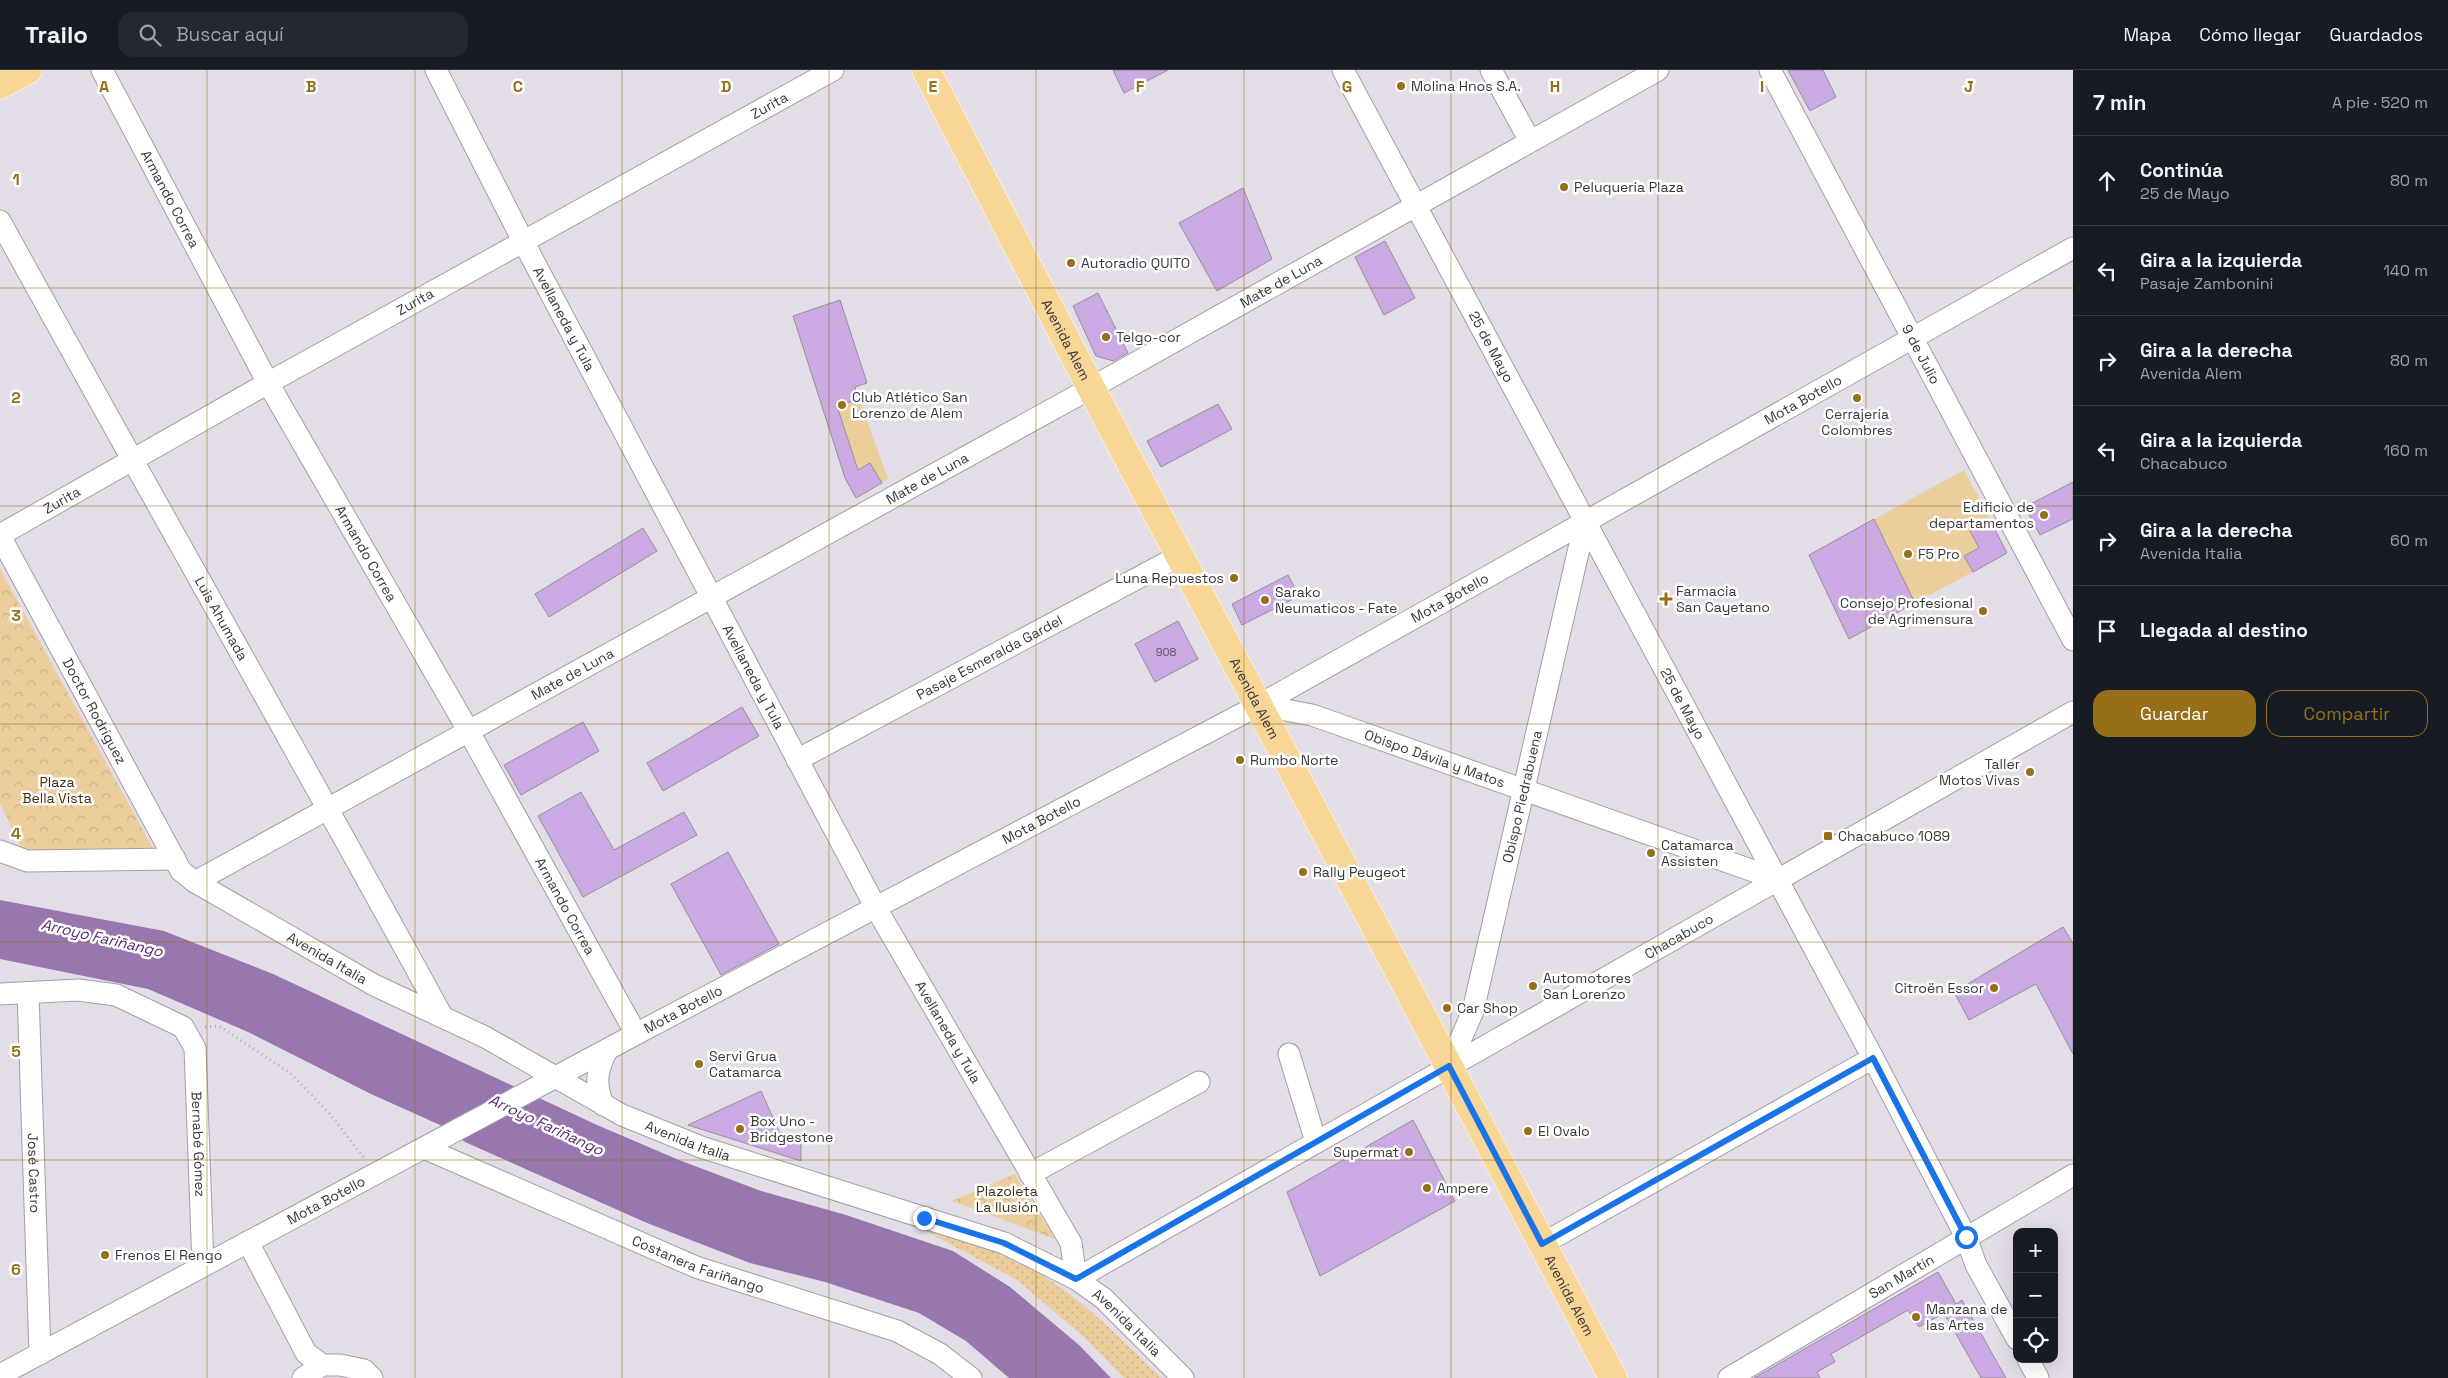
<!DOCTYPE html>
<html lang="es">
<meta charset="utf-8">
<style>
body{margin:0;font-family:"Space Grotesk",sans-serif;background:#242831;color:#f1f3f6}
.controls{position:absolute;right:15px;bottom:15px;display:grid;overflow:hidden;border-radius:10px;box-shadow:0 5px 20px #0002}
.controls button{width:45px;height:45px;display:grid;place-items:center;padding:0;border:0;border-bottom:1px solid #363941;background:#171b24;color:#f1f3f6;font:25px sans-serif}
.stop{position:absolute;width:15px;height:15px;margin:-11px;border:4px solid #1a73e8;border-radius:50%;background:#fff}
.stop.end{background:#1a73e8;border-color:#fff;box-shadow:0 1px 5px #0008}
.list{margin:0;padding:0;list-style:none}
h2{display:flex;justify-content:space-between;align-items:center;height:65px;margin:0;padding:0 20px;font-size:21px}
h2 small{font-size:16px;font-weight:400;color:#9ea1a6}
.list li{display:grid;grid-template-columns:32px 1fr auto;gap:15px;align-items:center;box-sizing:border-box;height:90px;padding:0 20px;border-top:1px solid #363941}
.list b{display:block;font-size:19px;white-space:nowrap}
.list p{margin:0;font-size:16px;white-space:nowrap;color:#9ea1a6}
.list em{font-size:16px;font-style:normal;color:#9ea1a6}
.actions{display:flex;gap:10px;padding:15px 20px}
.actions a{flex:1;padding:11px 0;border:1px solid #976e1a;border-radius:15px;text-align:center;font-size:18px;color:#976e1a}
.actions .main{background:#976e1a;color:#fff}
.icon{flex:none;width:28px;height:28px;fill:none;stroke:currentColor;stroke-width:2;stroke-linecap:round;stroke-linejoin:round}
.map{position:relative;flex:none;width:2073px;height:1308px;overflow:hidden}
header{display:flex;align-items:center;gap:30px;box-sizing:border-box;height:70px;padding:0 25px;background:#171b24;border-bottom:1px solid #363941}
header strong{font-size:24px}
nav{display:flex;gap:28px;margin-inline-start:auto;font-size:18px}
.search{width:350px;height:45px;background:#242831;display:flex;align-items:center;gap:12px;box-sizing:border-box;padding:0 18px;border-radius:15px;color:#9ea1a6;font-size:19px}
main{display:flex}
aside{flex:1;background:#171b24}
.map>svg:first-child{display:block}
.grass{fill:url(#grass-dots)}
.park{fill:url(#park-crowns)}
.garden{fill:#ebce9b}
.water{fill:#9877ae}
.building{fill:#cba9e3;stroke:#968f9a}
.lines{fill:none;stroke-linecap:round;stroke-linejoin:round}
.minor-casing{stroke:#a39da8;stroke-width:23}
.major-casing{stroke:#fff;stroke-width:29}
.path{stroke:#b0abb4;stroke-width:3;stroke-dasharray:1 4;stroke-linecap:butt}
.minor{stroke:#fff;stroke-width:21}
.major{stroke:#f7d696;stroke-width:28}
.route{stroke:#1a73e8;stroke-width:6}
.grid{fill:none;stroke:#976e1a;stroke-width:1;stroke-opacity:0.55}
.poi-dot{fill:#976e1a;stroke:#fff;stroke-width:2}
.labels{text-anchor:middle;stroke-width:5;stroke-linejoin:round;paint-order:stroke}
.number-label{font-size:11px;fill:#5e5466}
.poi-label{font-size:14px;fill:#3a373c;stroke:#fff;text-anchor:start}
.street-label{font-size:14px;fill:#3a373c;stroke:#fff}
.park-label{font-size:14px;fill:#403115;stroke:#fff}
.water-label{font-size:15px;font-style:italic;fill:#53286c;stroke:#fff}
.grid-label{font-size:16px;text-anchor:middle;font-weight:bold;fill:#976e1a;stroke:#fff;stroke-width:5;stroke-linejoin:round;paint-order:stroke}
</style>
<header>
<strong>Trailo</strong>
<div class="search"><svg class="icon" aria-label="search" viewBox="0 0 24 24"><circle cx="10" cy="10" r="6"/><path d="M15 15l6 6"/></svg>Buscar aquí</div>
<nav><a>Mapa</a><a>Cómo llegar</a><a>Guardados</a></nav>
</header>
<main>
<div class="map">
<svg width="2073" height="1308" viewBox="0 0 2073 1308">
<defs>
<pattern id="grass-dots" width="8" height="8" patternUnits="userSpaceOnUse" patternTransform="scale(1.25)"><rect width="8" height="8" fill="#ebce9b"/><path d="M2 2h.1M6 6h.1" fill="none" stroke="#cab286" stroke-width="1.8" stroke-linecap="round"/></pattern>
<pattern id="park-crowns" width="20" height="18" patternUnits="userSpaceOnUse" patternTransform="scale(1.25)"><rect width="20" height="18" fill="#ebce9b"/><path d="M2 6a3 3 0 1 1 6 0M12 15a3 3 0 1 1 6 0" fill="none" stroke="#cab286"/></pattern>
</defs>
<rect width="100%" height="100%" fill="#e3dde8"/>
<path class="grass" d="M920,1158C958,1170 998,1179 1032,1199C1081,1227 1121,1269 1161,1308H1124L1085,1268L1017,1210Z"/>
<path class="park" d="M0,499L154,780H22L0,733Z
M1015,1104L1055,1169L952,1131Z"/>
<path class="garden" d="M840,230L867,313L855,317L888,409L856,428L845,408L793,246Z
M1964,400L2007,483L1849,569L1809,485Z"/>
<path class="water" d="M0,830L164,861L273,904L597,1055L679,1090L761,1121L846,1145L953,1181L1010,1217L1079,1275L1111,1308H1009L966,1271L919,1243L825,1212L750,1193L647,1153L465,1072L440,1055L371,1024L248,962L148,919L0,889Z"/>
<path class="building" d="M1113,0H1168L1124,23Z
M1788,0H1823L1836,27L1810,41Z
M1243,118L1272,189L1217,221L1179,153Z
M1385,171L1415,228L1384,245L1355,187Z
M1098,223L1128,283L1113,291L1096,286L1073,236Z
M840,230L867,313L855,317L859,329L837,336L858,400L870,393L882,413L856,428L845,408L793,246Z
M1218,334L1232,359L1161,397L1147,371Z
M2073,412V449L2040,465L2025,437Z
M1874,449L1915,533L1849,569L1809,485Z
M1990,450L2007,483L1973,502L1964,486L1979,478L1970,461Z
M643,458L657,481L549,547L535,524Z
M1288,505L1299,526L1242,555L1232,534Z
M1178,551L1198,589L1155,612L1135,574Z
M742,637L759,666L663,721L647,693Z
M583,652L599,681L521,725L504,695Z
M581,722L614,780L684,742L697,765L583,827L538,746Z
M728,782L779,874L721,905L671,814Z
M2063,857L2073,873V984L2036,914L1969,950L1954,922Z
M761,1021L783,1070L801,1063V1091L688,1055Z
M1413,1050L1455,1131L1320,1206L1287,1122Z
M1938,1202L1956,1234L1962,1230L2006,1308H1981L1944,1243L1919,1257L1908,1240L1831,1284L1835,1292L1817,1302L1820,1308H1754Z"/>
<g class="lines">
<g class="minor-casing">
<g id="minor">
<path id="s1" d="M102,0L268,313L468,660L636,964"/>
<path id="s2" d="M436,0L523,171L876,838L1071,1173L1076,1209L2073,642"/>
<path id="s3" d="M1343,0L1873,988L1966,1167L1976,1195L2017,1269"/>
<path d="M1491,0L1530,71"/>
<path id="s4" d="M1770,0L2073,570"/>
<path id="s5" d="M0,151C146,417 297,680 442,946"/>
<path id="s6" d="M0,465L268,313L833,0"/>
<path id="s7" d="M0,466L181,801L195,812L374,915L485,967L622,1045L701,1077L1004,1173L1076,1209L1103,1228L1183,1308"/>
<path id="s8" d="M1259,635L1312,645L1776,809"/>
<path id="s9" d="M797,690L1179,486"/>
<path d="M0,781L27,791L175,789"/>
<path id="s10" d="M195,812L1091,318L1658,0"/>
<path id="s11" d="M28,923L40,1284"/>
<path id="s12" d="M0,924L78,920L116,925L183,957L195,978L203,1196"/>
<path d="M1289,984L1316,1072"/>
<path id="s13" d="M1449,996L1473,941L1585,452"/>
<path d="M603,1035C595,1013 596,1002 607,980"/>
<path id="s14" d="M424,1078L696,1197L897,1261L940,1284L971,1308"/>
<path d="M1030,1104L1199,1012"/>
<path d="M248,1172L306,1283L322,1295H340L364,1300L372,1308"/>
<path d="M1542,1174L1873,988"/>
<path d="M2028,1289L2038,1308"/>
<path id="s15" d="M0,1305L636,964L1259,635L2073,178"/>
<path d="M303,1308L322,1295"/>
<path id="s16" d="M1729,1308L2073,1105"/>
</g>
</g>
<g class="major-casing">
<g id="major">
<path id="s17" d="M926,0L1091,318L1613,1308"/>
<path d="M0,15L28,0"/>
</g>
</g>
<path class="path" d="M205,957L219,956L290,1003L329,1043L365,1089"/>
<use href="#minor" class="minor"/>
<use href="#major" class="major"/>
</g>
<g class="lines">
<path class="route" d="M924,1148L1004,1173L1076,1209L1449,996L1542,1174L1873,988L1966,1167"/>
</g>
<path class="grid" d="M207,0V1308M415,0V1308M622,0V1308M829,0V1308M1036,0V1308M1244,0V1308M1451,0V1308M1658,0V1308M1866,0V1308M0,218H2073M0,436H2073M0,654H2073M0,872H2073M0,1090H2073"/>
<g class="poi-dot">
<circle cx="1401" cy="16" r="5"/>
<circle cx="1564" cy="117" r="5"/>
<circle cx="1071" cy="193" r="5"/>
<circle cx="1106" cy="267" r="5"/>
<circle cx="1857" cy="328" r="5"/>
<circle cx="842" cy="335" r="5"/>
<circle cx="2044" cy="445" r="5"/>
<circle cx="1908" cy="484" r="5"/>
<circle cx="1234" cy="508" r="5"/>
<path d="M1663.5 521.5h5v5h5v5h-5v5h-5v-5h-5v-5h5z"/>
<circle cx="1265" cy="530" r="5"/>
<circle cx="1983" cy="541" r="5"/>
<circle cx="1240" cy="690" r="5"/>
<circle cx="2030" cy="702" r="5"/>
<rect x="1823" y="761" width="10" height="10" rx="2.5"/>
<circle cx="1651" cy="783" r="5"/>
<circle cx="1303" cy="802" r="5"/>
<circle cx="1533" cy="916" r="5"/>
<circle cx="1994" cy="918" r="5"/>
<circle cx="1447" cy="938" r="5"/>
<circle cx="699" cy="994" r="5"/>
<circle cx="740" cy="1059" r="5"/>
<circle cx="1528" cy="1061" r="5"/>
<circle cx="1409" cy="1082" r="5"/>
<circle cx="1427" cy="1118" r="5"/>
<circle cx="105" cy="1185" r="5"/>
<circle cx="1916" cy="1247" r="5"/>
</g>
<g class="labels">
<g class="number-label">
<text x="1166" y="586">908</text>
</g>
<g class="poi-label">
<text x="1411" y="21">Molina Hnos S.A.</text>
<text x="1574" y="122">Peluquería Plaza</text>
<text x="1081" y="198">Autoradio QUITO</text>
<text x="1116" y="272">Telgo-cor</text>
<text x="852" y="332">Club Atlético San<tspan x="852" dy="16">Lorenzo de Alem</tspan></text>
<text x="1857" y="349" text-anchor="middle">Cerrajería<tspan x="1857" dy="16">Colombres</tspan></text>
<text x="2034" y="442" text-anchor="end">Edificio de<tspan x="2034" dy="16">departamentos</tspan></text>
<text x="1918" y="489">F5 Pro</text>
<text x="1224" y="513" text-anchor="end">Luna Repuestos</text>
<text x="1676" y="526">Farmacia<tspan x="1676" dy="16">San Cayetano</tspan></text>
<text x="1275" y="527">Sarako<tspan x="1275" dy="16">Neumaticos - Fate</tspan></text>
<text x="1973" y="538" text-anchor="end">Consejo Profesional<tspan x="1973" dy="16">de Agrimensura</tspan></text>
<text x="1250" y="695">Rumbo Norte</text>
<text x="2020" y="699" text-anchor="end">Taller<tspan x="2020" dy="16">Motos Vivas</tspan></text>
<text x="1838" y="771">Chacabuco 1089</text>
<text x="1661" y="780">Catamarca<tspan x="1661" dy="16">Assisten</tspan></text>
<text x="1313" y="807">Rally Peugeot</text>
<text x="1543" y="913">Automotores<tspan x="1543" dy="16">San Lorenzo</tspan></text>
<text x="1984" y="923" text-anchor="end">Citroën Essor</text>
<text x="1457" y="943">Car Shop</text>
<text x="709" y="991">Servi Grua<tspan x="709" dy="16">Catamarca</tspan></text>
<text x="750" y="1056">Box Uno -<tspan x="750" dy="16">Bridgestone</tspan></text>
<text x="1538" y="1066">El Ovalo</text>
<text x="1399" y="1087" text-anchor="end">Supermat</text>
<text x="1437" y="1123">Ampere</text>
<text x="115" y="1190">Frenos El Rengo</text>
<text x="1926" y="1244">Manzana de<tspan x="1926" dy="16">las Artes</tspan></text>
</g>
<g class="street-label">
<text dy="5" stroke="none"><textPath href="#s6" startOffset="881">Zurita</textPath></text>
<text dy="5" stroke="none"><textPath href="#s1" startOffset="146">Armando Correa</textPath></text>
<text dy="5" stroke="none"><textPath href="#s10" startOffset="1241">Mate de Luna</textPath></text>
<text dy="5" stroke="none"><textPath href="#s6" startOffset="476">Zurita</textPath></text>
<text dy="5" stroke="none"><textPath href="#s2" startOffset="280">Avellaneda y Tula</textPath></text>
<text dy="5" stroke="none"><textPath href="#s17" startOffset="304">Avenida Alem</textPath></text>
<text dy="5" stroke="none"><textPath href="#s3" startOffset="314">25 de Mayo</textPath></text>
<text dy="5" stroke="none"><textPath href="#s4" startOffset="322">9 de Julio</textPath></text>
<text dy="5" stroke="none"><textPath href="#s15" startOffset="2050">Mota Botello</textPath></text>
<text dy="5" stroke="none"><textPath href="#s10" startOffset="836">Mate de Luna</textPath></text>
<text dy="5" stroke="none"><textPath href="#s6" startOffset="71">Zurita</textPath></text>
<text dy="5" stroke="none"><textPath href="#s1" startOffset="551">Armando Correa</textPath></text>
<text dy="5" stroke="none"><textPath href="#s15" startOffset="1645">Mota Botello</textPath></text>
<text dy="5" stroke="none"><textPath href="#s5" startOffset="455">Luis Ahumada</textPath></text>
<text dy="5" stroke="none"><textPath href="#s9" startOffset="218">Pasaje Esmeralda Gardel</textPath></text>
<text dy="5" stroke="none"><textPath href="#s10" startOffset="431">Mate de Luna</textPath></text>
<text dy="5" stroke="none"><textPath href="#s2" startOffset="685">Avellaneda y Tula</textPath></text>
<text dy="5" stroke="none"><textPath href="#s17" startOffset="709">Avenida Alem</textPath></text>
<text dy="5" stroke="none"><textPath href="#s3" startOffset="719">25 de Mayo</textPath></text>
<text dy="5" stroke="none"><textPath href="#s7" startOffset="199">Doctor Rodríguez</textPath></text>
<text dy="5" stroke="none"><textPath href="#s8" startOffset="184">Obispo Dávila y Matos</textPath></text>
<text dy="5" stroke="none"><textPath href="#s13" startOffset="280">Obispo Piedrabuena</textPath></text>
<text dy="5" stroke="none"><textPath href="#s15" startOffset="1180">Mota Botello</textPath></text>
<text dy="5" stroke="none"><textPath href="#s1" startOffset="956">Armando Correa</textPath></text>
<text dy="5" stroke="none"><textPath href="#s2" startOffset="2064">Chacabuco</textPath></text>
<text dy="5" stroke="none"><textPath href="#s7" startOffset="551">Avenida Italia</textPath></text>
<text dy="5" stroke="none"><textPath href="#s15" startOffset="775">Mota Botello</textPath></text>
<text dy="5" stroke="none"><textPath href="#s2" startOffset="1090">Avellaneda y Tula</textPath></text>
<text dy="5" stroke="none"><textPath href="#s7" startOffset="956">Avenida Italia</textPath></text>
<text dy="5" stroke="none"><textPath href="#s12" startOffset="311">Bernabé Gómez</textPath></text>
<text dy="5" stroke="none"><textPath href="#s11" startOffset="180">José Castro</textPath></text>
<text dy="5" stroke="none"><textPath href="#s15" startOffset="370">Mota Botello</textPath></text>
<text dy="5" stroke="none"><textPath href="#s14" startOffset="298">Costanera Fariñango</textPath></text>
<text dy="5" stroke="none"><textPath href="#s16" startOffset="200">San Martín</textPath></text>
<text dy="5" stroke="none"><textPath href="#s17" startOffset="1384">Avenida Alem</textPath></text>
<text dy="5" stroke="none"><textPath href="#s7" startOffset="1436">Avenida Italia</textPath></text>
</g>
<g class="park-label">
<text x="57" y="717">Plaza<tspan x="57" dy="16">Bella Vista</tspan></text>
<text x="1007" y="1126">Plazoleta<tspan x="1007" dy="16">La Ilusión</tspan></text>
</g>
<g class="water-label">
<text transform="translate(102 868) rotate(13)" y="5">Arroyo Fariñango</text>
<text transform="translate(546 1055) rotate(25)" y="5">Arroyo Fariñango</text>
</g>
</g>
<g class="grid-label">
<text x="104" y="22">A</text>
<text x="311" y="22">B</text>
<text x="518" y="22">C</text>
<text x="726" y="22">D</text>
<text x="933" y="22">E</text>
<text x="1140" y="22">F</text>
<text x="1347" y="22">G</text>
<text x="1555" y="22">H</text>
<text x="1762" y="22">I</text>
<text x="1969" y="22">J</text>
<text x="16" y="115">1</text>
<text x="16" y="333">2</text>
<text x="16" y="551">3</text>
<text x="16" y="769">4</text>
<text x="16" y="987">5</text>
<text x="16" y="1205">6</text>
</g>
</svg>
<div class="controls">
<button>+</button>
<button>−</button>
<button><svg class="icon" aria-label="locate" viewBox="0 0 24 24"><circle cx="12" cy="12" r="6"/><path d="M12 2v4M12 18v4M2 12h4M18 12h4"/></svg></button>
</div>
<div class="stop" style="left:1966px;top:1167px"></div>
<div class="stop end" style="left:924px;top:1148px"></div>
</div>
<aside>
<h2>7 min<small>A pie · 520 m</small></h2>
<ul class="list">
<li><svg class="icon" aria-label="ahead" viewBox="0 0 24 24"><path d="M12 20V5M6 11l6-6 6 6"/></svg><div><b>Continúa</b><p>25 de Mayo</p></div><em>80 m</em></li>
<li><svg class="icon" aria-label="left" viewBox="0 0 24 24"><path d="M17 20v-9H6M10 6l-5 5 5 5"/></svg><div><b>Gira a la izquierda</b><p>Pasaje Zambonini</p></div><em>140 m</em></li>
<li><svg class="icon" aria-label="right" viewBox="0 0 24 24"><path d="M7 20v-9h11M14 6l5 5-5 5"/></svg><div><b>Gira a la derecha</b><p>Avenida Alem</p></div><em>80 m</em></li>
<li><svg class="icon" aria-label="left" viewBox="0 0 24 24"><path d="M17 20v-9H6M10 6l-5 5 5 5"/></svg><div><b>Gira a la izquierda</b><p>Chacabuco</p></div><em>160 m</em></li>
<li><svg class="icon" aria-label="right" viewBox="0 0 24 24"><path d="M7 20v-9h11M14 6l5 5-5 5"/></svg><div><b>Gira a la derecha</b><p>Avenida Italia</p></div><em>60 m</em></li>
<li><svg class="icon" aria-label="arrive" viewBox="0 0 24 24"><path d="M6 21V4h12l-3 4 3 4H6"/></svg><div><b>Llegada al destino</b></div></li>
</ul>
<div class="actions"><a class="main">Guardar</a><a>Compartir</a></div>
</aside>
</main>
